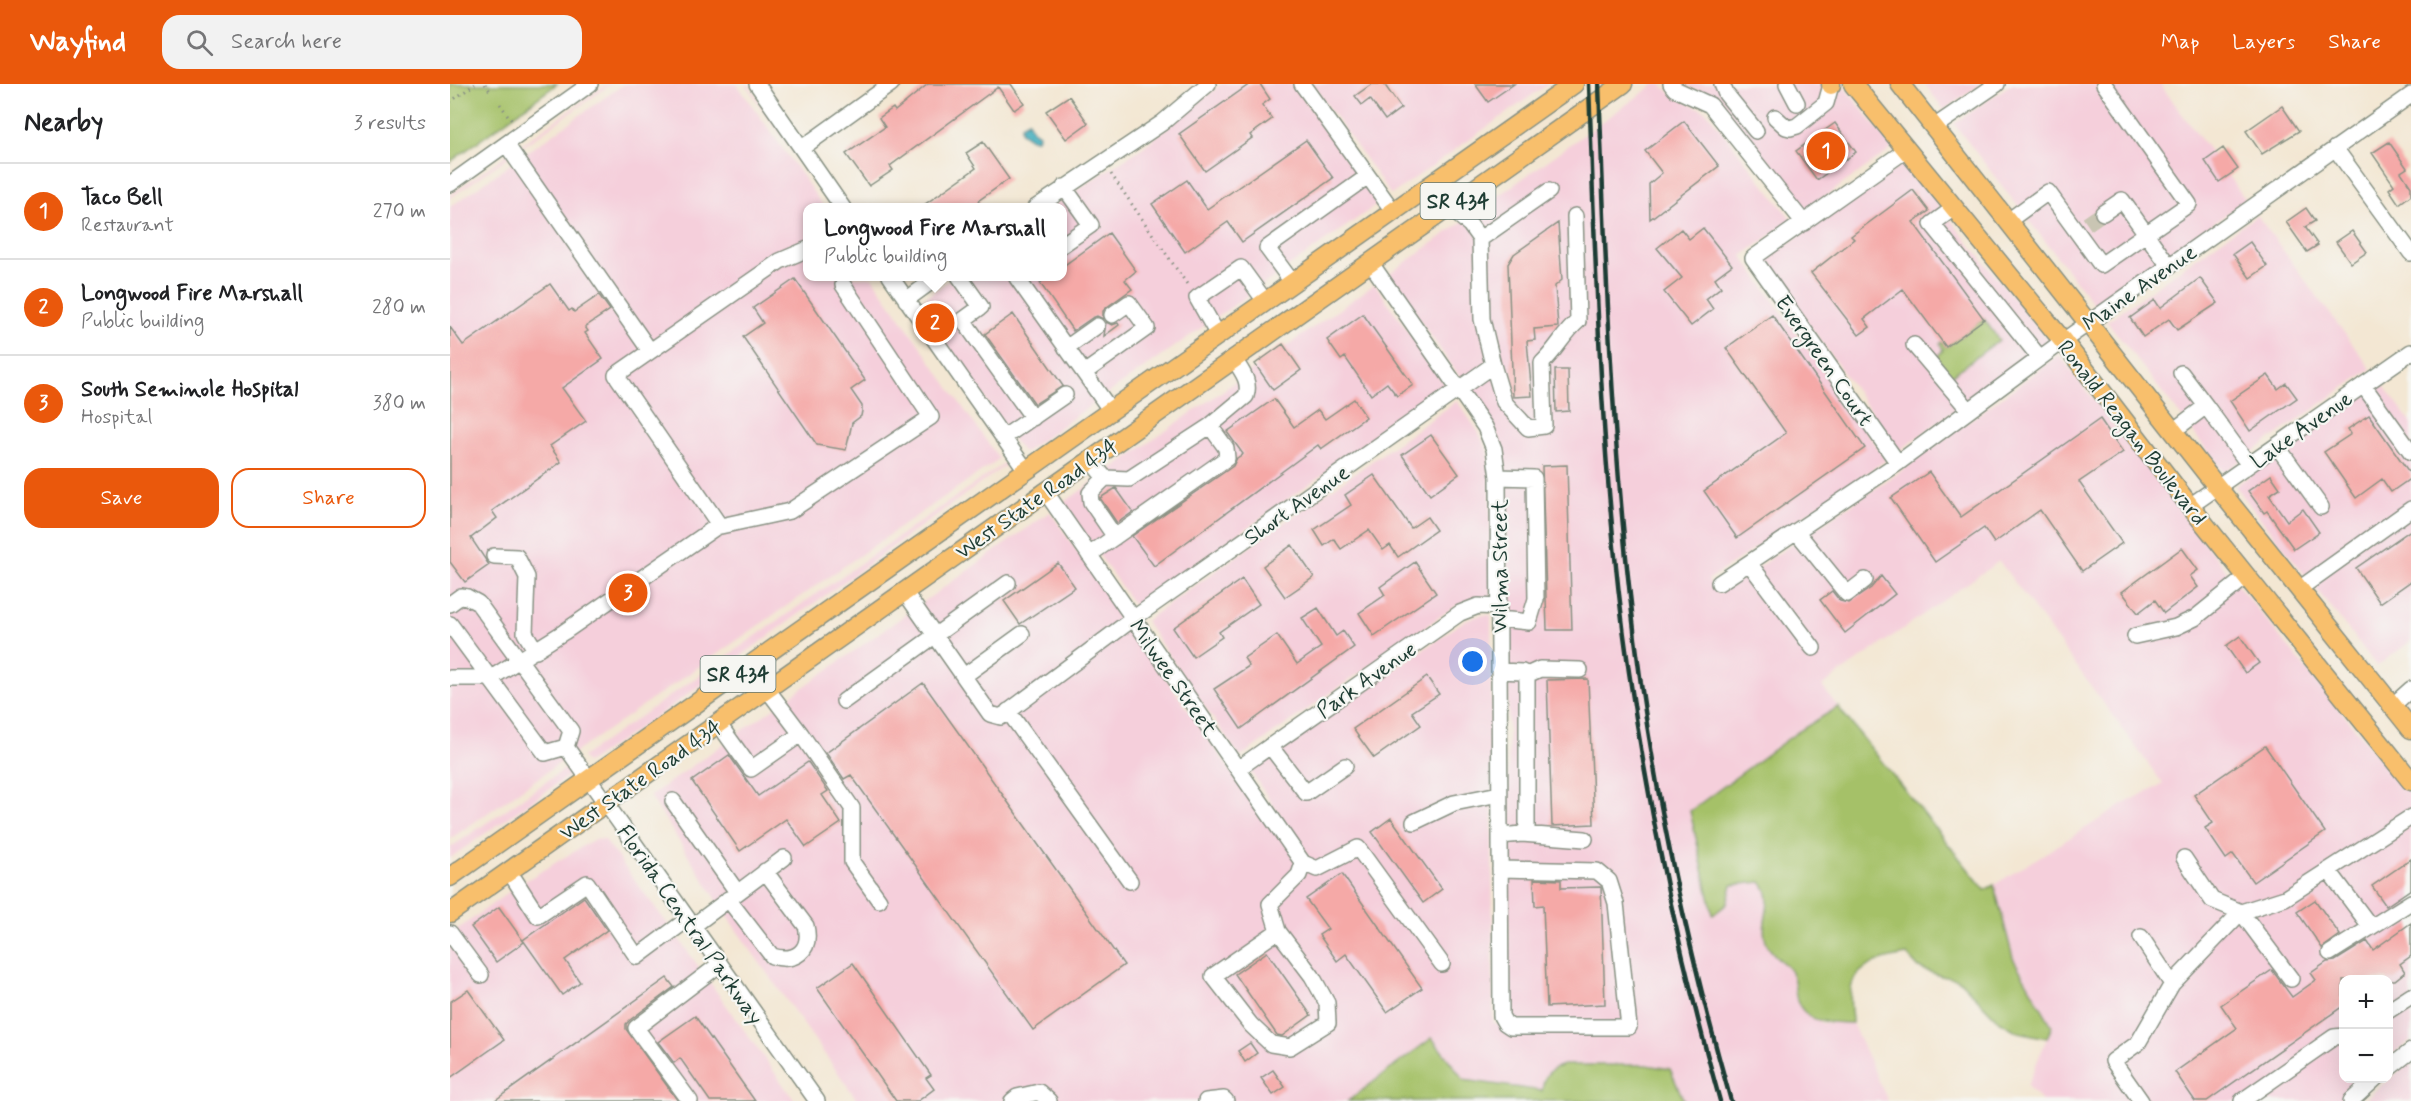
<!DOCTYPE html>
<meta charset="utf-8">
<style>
body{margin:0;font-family:Mynerve,sans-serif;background:#f2f2f2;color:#202124}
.controls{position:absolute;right:18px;bottom:18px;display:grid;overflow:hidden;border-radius:12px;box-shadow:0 6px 24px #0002}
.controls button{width:54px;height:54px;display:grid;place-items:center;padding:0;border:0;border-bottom:2px solid #e0e0e0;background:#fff;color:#202124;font:30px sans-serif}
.you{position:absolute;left:1023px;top:578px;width:21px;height:21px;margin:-15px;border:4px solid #fff;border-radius:50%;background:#1a73e8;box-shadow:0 0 0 9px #1a73e833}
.badge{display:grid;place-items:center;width:39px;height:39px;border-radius:50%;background:#ea580c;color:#fff;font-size:20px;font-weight:700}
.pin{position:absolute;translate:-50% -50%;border:3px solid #fff;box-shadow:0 2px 6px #0006}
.popup{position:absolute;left:353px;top:119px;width:264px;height:78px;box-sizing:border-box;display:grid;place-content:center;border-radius:12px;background:#fff;filter:drop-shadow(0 2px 4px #0005);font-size:20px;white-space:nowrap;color:#757577}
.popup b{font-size:22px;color:#202124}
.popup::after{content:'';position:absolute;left:50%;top:100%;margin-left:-12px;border:12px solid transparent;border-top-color:#fff}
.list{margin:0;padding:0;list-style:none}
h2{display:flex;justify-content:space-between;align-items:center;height:78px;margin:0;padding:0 24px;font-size:26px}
h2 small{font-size:20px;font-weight:400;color:#757577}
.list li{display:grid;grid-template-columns:39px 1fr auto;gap:18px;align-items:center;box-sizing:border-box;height:96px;padding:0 24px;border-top:2px solid #e0e0e0}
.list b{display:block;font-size:22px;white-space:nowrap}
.list p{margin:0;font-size:20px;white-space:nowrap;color:#757577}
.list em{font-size:20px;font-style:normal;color:#757577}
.actions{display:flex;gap:12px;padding:18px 24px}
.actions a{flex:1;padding:14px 0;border:2px solid #ea580c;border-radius:18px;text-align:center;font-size:21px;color:#ea580c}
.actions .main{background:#ea580c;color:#fff}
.icon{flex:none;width:33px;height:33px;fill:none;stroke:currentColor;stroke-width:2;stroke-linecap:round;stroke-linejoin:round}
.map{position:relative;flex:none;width:1961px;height:1017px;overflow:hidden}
header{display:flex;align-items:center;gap:36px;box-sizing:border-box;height:84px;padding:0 30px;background:#ea580c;color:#fff}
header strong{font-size:28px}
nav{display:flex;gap:33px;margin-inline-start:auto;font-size:21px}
.search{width:420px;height:54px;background:#f2f2f2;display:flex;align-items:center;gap:15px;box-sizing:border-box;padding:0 21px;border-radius:18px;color:#757577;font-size:22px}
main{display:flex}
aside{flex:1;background:#fff}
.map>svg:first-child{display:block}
.built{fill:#f5cfdb}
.green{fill:#a5c168;stroke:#627f4e;stroke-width:1.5}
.water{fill:#3dabbb;stroke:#2e7478;stroke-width:1.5}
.building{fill:#f5a9a7}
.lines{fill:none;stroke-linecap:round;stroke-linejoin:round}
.minor-tunnel{stroke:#c9c5b3;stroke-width:15;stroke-dasharray:15 8;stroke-linecap:butt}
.minor-casing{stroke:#899284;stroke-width:18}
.major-casing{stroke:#899284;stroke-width:21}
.path{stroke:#899284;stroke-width:3;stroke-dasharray:1.5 4.5;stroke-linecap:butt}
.minor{stroke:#fff;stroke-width:15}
.major{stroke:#f8bf6c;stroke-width:18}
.rail{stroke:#1f3d34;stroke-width:4.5}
.labels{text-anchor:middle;stroke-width:4.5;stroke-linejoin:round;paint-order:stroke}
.shield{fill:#f6f6f2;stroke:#60746d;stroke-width:1.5}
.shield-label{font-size:21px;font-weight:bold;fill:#1f3d34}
.street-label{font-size:22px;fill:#1f3d34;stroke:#f6f6f2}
</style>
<header>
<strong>Wayfind</strong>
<div class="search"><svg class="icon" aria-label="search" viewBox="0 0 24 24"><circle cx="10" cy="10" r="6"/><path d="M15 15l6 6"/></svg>Search here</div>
<nav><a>Map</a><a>Layers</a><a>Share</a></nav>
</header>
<main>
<aside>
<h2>Nearby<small>3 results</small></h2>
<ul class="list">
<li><span class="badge">1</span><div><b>Taco Bell</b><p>Restaurant</p></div><em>270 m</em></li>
<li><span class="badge">2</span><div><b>Longwood Fire Marshall</b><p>Public building</p></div><em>280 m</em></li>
<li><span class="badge">3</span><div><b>South Seminole Hospital</b><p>Hospital</p></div><em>380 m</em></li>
</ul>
<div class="actions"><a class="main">Save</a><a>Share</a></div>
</aside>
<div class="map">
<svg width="1961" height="1017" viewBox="0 0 1961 1017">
<rect width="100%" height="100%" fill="#f6f6f2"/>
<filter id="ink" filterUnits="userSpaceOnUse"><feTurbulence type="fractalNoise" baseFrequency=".0167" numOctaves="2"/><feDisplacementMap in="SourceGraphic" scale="12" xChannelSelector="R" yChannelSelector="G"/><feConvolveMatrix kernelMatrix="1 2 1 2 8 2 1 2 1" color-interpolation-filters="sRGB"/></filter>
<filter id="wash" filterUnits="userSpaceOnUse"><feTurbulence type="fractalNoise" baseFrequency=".008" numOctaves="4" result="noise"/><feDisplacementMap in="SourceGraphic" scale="24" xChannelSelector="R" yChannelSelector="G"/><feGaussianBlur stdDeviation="1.35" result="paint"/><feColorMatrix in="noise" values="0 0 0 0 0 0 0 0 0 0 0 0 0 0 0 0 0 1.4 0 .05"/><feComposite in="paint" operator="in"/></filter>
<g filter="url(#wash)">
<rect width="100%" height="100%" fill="#f3e7d3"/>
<path class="built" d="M157,0H161L0,114V111Z
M174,0H287L374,123L358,124V192L422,193L549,375L0,755V123Z
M295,0H298L383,123H382Z
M772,0H843L928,120L573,369L468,219L504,193L612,192V124L601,123L692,64Z
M862,0H1098L941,111Z
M1205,0H1211L1223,12L1256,27L1342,136L1292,172L1436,376L1258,496L1268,510L1447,390L1609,271L1781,493L1961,713V956L1939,973L1938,896H1894V994L1913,995L1888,1017H1592L1577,1002L1602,942L1563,874L1544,801L1679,717L1713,700L1549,477L1372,602L1388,623L1346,649L1263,830L1277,820L1282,801L1310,798L1315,803L1320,815L1315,838L1316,860L1342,889L1346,915L1371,939H1402L1438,1017H1234L1220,985L1196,981L1113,982L1093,993L1092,1007L1013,996L982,954L898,1017H408L285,844L200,712L600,428L782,689L864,781L800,687L1014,537L1031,531H1041L1043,939L1059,942L1058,531L1056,388L1052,364L1042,339L938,191Z
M1234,0H1373L1374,9L1389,10V0H1392L1443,64L1355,127L1266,16Z
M1475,0H1531L1494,26Z
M1561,0H1710L1796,116L1646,223L1504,40Z
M1454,78L1598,257L1449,367L1314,177Z
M1807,131L1921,285L1774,388L1657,237Z
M430,193L560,378L219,624L137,679L132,673L556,378L555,371Z
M925,200L997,303L685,523L613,419Z
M1932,299L1961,339V557L1927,582L1785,402Z
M1007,317L1028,347L1037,366L1040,387L1041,514H1025L1005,522L790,673L695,537Z
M119,682L124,688L0,774V764Z
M154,755L231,858L345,1017H0V851L67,802L143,756Z
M1961,978V1017H1914L1927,1005Z"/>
<path class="green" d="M0,0H107L0,78Z
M1534,235L1549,256L1501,292L1486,274L1493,266L1490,260L1492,258L1496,263Z
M1388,623L1535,806L1544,801L1563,874L1602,942L1597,954L1568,948L1549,937L1508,895L1491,892L1469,884L1457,871C1438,874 1409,879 1402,901C1398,912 1402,929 1402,939C1380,938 1356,941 1347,916C1344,907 1346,896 1341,888C1335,878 1321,871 1317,860C1307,839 1328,817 1311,798L1282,801L1277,820L1263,831L1240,727L1346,649Z
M982,954L1014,996L1092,1007C1094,992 1097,986 1113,981H1196L1220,985L1234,1017H898Z"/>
<path class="water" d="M578,37L582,45L589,50L587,55H581L571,48V41Z"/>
<g id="blocks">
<path class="building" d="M478,0H561L574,19L564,26L548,3L440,82L443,86L419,102L396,70L435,43L429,34L443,24L445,27Z
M800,0H810L820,15L812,21L822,35L800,51L802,54L755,87L729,50Z
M922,0H934L951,24L935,36L920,15L912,21L905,12Z
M1025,0H1064L1038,18Z
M619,12L638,39L616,55L596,27Z
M1832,22L1849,47L1812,70L1796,47Z
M1234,37L1269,82L1200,135L1199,100L1212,89L1195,67Z
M1385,39L1406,68L1367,96L1346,67Z
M856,56L883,94L792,158L778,138L735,168L702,120L737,96L757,125Z
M533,58L559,95L528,117L533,123H471L526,84L516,69Z
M1939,58L1957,84L1951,88L1961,103V111L1949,120L1939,105L1944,101L1922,69Z
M1773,64L1788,85L1769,98L1755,77Z
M1463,106L1479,127L1463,138L1534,235L1496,263L1453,205L1414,235L1420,243L1409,251L1361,189L1404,155L1401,152Z
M1856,124L1865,137L1855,143L1868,161L1857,168L1836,138Z
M1108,139L1112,196L1105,202L1108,243L1084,245L1085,256L1077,257L1082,312L1063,313L1058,180L1064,170Z
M1253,144L1282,181L1265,194L1271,203L1256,215L1263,225L1241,242L1214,208L1232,194L1207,164L1231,145L1239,155Z
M1902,147L1917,168L1901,179L1886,158Z
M659,149L686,187L675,196L682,205L657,223L653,227V235L647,232L642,234L623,247L590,199L599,192H612V183Z
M1800,158L1817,182L1800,194L1783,170Z
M1750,194L1768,219L1727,246L1719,235L1693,253L1680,234L1705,216L1710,224Z
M345,195L415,296L401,306L412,322V327L411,332L402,339L396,366L367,361L293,253L313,239L303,224Z
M100,200L119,227L122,225L124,228L149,211L160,226L135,243L138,247L135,249L153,275L112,304L136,337L100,362L111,378L42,427L47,434L21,454L39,481L15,498L0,478V243L13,261Z
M563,230L613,302L585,320L535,250Z
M913,230L963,301L947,312L937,299L921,311L895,273L891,276L877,256Z
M1322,231L1415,364L1287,454L1254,407L1336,349L1276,264Z
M656,238L662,241L668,239L669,241L654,252Z
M833,260L851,286L823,306L805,280Z
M1105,286H1118L1119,327L1106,328Z
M1818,291L1828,305L1836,299L1847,314L1800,347L1780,317Z
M824,315L844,343L868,326L875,335L904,315L916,333L871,365L868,361L704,482L682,452L783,382L787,374L793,370L777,348Z
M1919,331L1961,391V394L1941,408L1932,395L1906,414L1874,368L1901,350L1898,345Z
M1650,335L1673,368L1629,398L1672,459L1632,487L1590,426L1544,459L1534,444L1485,478L1441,414L1479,388L1511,433Z
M981,351L1009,390L980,411L952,371Z
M1117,381L1122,546H1097L1092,382Z
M924,391L961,444L977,433L986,446L948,473L940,461L933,466L919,446L891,465L884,455L874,462L864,446L901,421L895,411Z
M1821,391L1830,404L1819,411L1837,437L1853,425L1869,448L1844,465L1817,427L1814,429L1798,407Z
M666,404L683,428L667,439L650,414Z
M1961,446V497L1930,519L1906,484Z
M842,461L864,493L835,513L813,482Z
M1732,464L1748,486L1740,492L1748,503L1714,529L1705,516L1688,529L1672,508Z
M965,478L986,509L924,552L909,529L935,511L930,503Z
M608,479L625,503L570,540L554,517Z
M1431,492L1445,510L1395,549L1370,516L1382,507L1390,517L1399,519L1421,504Z
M792,495L809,520L769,548L772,553L743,573L723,544Z
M868,524L886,552L893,547L904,563L791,645L764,605L799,582L794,574L827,551L847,580L871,563L852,534Z
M1790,552L1809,579L1795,589L1776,562Z
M977,593L989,610L962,628L971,641L924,674L903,645Z
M1138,595L1144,740L1102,742L1097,596Z
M473,599L674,881L583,946L401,691L394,695L376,669Z
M1815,662L1875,748L1803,798L1783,770L1776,775L1755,744L1763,739L1744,711Z
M279,671L308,712L358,678L378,707L372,711L391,739L356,763L336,735L290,767L242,697Z
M941,734L992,805L973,819L922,748Z
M1961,775V805L1936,822L1922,802Z
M892,790L972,904L937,928L896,870L887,877L869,851L878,845L856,815Z
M1084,795L1111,796V804L1151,803L1155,920L1097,923L1093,821L1085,822Z
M134,813L157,846L115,876L130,898L112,911L73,856Z
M1865,816L1890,851L1872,864L1847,828Z
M49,823L74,858L46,878L21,843Z
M1961,839V872L1950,880L1955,888L1945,896H1893V922L1757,1017H1745L1725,988L1787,944L1771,921L1822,886L1842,913L1866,896L1861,889L1877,878L1885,877L1917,857L1923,866Z
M817,868L861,931L832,952L827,951L785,890Z
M403,879L481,991L476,994L484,1005L468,1017H446L367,904Z
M217,894L224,903L180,936L176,940V945L228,1017H44Z
M18,906L54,956L0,994V918Z
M245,932L266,962L305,1017H260L230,974L224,979L208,958Z
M800,959L807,969L795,978L788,967Z
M823,986L835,1003L823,1011L811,994Z"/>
</g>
</g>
<g filter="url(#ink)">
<use href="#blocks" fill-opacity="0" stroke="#899284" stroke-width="1.5"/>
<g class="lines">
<path class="minor-tunnel" d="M1637,140L1653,129"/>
<g class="minor-casing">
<path id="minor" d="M307,0L393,124
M852,0L943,127
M1221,0L1225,5L1260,21L1354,139
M1272,0L1276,10L1306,47
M1337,0L1347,19
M1325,33L1336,43L1340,44L1347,42L1376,19L1381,1
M1484,43L1547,0
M56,60L200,267
M352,64L441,0
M1885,64L1961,169
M0,100L140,0
M999,123L1020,141L1030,155
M585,124L712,39L758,0
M1504,124L1482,140L1590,274
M1653,129L1672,116L1719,182
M1558,137L1598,108L1651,181L1739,120L1654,0
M612,161L641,141L614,103
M920,178L1035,343L1044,365L1048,393L1051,932L1055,939L1061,943H1179L1166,819L1159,797L1147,787L1050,785
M440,192L576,386
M509,192L531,223L513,236L583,334
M570,192L567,194L661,327
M842,198L817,164L918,92
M456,216L489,192
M768,251L747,214L791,184L815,217
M1464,261L1519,326
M616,264L647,242
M1043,281L1054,318L1078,344L1094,342L1092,279C1107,265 1113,250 1128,237L1125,132
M634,289L697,244L679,219L662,231
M1731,289L1756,322
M1913,301L1961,368
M1723,347L1756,322L1799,381
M553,354L615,311
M1827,362L1871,423
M640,376L655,394L679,395L685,391L760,342L796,312C801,297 791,287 784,275
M1448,379L1303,174L1456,66
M1048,393L1084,394L1086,515L1079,538L1049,535
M655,394L640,409L641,418L665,453
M595,407L853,779
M1740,422L1961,268
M270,442L166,291L330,177L358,165
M1346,447L1397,510L1415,496
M639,471L777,374L776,364L760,342
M44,472L67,473L77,493L75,549L86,567
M1299,479L1363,564
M1269,499L1448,379L1613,257L1961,11
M1849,505L1961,425
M454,507L540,630L551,633L684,534L1043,281L1032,235L1030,155L1099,107
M0,520L11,512L17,513L28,519L121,647L116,663
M0,540L95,669L116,663
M1685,552L1726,543L1745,534L1797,492
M1049,587L1072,588L1077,591V744L1072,750L1050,752
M1077,591L1090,585L1130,586
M514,592L572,550
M0,594H41L114,548L266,443L340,427L481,333L393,201
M394,617L558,499
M1942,622L1961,605
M558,627L680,797
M268,639L301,685L351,650L317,605
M351,650L402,724V778L429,816
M820,662L856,709L895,682
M116,663L367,1017
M789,684L1010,529L1028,522L1049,523
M223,717L287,808
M964,738L1004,719L1049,710
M1072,750L1135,755
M1734,774L1762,816L1791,828L1835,814L1961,733
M853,779L867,785L908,764L992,880
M59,787L88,832L137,799L187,873L238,835
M1879,787L1920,842
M278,815L322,872C345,879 362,867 356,842L315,787
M243,842L334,774
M828,847L763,892L801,941L821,960L840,963L878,939L877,919L862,892L828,847L820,820L849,791L853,779
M0,849L31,891
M1691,853L1722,900
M1880,869L1961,818
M1938,927L1961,912
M1938,985L1961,967
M240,1017L186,944L270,880
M562,1017L567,1013L589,1008L599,1017
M756,1017L774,1015L776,1017
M1691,1017L1663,977L1688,959L1722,900L1791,828L1841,895
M1792,1017L1884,953L1894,952
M1901,1017L1926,994"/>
</g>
<g class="major-casing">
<path id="major" d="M1381,0V1
M1403,0L1613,257L1740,422L1961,697
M1450,0L1768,404L1961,645
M0,793L1124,0
M0,829L1173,0"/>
</g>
<path class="path" d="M35,0L40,7
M0,18L25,0
M50,20L62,37
M661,90L739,203"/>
<use href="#minor" class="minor"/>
<use href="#major" class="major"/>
<path class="rail" d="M1139,0C1146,196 1151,394 1179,588C1200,733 1230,876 1270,1017
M1149,0C1155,170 1161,341 1180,511C1198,682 1234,852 1281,1017"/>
</g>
</g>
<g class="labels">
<g class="shield">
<rect x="970.5" y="99" width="75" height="36" rx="4.5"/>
<rect x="250.5" y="572" width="75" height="36" rx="4.5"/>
</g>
<g class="shield-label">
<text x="1008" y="124">SR 434</text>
<text x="288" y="597">SR 434</text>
</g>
<g class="street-label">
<text transform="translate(1689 203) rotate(-35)" y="8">Maine Avenue</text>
<text transform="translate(1375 276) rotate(55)" y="8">Evergreen Court</text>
<text transform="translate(1851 345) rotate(-35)" y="8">Lake Avenue</text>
<text transform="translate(1683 348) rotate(52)" y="8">Ronald Reagan Boulevard</text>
<text transform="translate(586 414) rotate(-35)" y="8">West State Road 434</text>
<text transform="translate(846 420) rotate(-35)" y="8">Short Avenue</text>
<text transform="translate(1049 482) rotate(-90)" y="8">Wilma Street</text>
<text transform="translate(724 593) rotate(55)" y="8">Milwee Street</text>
<text transform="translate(916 595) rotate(-35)" y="8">Park Avenue</text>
<text transform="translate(190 695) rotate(-35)" y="8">West State Road 434</text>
<text transform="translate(241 840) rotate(55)" y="8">Florida Central Parkway</text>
</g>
</g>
</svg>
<div class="controls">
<button>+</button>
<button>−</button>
</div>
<div class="you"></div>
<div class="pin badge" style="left:1376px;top:67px">1</div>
<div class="pin badge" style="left:485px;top:239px">2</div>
<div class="popup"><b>Longwood Fire Marshall</b>Public building</div>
<div class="pin badge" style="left:178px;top:509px">3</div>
</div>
</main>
